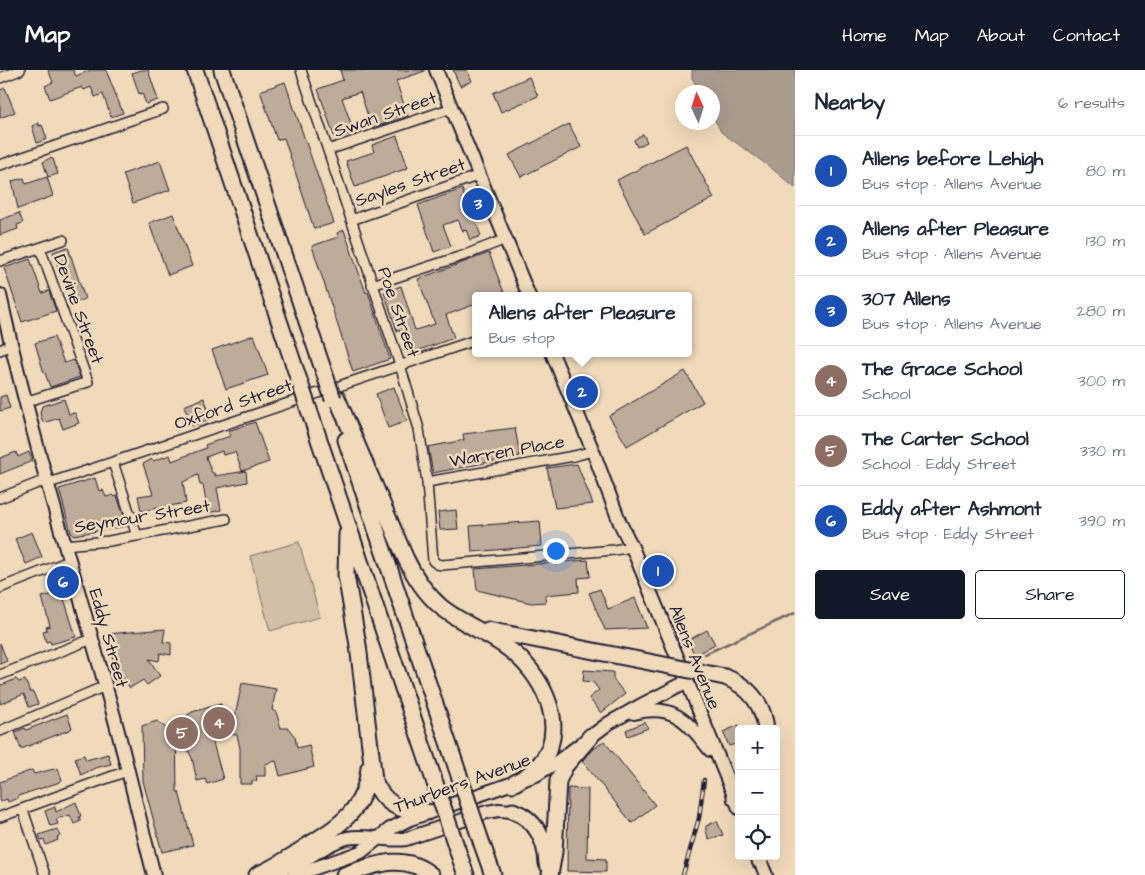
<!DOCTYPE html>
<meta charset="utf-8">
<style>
body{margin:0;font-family:"Architects Daughter",sans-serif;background:#f6f6f7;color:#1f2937}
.controls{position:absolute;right:15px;bottom:15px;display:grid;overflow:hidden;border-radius:5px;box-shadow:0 5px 20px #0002}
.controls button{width:45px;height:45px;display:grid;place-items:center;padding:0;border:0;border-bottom:1px solid #e0e1e3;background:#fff;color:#1f2937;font:25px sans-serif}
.compass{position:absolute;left:675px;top:15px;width:45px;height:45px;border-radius:50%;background:#fff;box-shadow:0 5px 20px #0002;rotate:356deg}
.you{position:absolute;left:555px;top:480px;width:18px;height:18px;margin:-12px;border:4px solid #fff;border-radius:50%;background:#1a73e8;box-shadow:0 0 0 8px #1a73e833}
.badge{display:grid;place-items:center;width:32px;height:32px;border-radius:50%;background:#111827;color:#fff;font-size:16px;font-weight:700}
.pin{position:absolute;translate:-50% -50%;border:2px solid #fff;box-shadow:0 1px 5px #0006}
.popup{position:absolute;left:472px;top:222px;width:220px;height:65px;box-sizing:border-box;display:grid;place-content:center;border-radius:5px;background:#fff;filter:drop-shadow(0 1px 4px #0005);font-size:16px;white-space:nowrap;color:#747a83}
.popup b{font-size:19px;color:#1f2937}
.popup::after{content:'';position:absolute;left:50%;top:100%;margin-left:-10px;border:10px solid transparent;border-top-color:#fff}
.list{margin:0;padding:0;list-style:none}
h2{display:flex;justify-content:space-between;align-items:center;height:65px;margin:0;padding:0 20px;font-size:21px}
h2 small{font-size:16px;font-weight:400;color:#747a83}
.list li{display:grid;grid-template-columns:32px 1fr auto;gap:15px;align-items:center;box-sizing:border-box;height:70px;padding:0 20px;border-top:1px solid #e0e1e3}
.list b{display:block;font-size:19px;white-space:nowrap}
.list p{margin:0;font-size:16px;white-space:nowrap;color:#747a83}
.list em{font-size:16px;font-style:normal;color:#747a83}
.actions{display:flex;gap:10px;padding:15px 20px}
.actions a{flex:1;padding:11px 0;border:1px solid #111827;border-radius:5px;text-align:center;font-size:18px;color:#111827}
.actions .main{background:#111827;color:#fff}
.icon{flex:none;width:28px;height:28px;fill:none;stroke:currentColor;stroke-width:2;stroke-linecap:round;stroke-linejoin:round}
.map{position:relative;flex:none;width:795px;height:805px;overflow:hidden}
header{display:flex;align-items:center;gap:30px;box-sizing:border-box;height:70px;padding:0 25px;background:#111827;color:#fff}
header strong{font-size:24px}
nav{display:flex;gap:28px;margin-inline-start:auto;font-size:18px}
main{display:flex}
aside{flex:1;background:#fff}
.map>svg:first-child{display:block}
.green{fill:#d2bfa7;stroke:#7a7071}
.water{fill:#a99b8e;stroke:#736b6d}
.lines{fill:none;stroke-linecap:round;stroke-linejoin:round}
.stream{stroke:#736b6d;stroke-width:2.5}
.building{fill:#bdac9a;stroke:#22223b}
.minor-casing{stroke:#22223b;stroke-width:12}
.primary-casing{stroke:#22223b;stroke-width:16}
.motorway-casing{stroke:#22223b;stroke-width:19}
.minor{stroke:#f0dab9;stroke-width:9}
.primary{stroke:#f0dab9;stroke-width:12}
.motorway{stroke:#f0dab9;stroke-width:15}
.rail-casing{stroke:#22223b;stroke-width:4.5}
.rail{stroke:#f0dab9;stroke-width:2.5;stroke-dasharray:8;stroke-linecap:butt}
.motorway-bridge-casing{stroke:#22223b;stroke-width:19;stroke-linecap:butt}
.motorway-bridge{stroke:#f0dab9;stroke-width:15}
.labels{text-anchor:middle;stroke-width:5;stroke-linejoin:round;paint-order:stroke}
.street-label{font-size:18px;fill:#22223b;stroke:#f0dab9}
</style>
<header>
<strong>Map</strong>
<nav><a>Home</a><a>Map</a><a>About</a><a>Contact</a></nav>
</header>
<main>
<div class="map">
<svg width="795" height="805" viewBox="0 0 795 805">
<rect width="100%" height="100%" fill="#f0dab9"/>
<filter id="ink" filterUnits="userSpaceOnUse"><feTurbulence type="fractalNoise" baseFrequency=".02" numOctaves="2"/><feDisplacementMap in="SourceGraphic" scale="10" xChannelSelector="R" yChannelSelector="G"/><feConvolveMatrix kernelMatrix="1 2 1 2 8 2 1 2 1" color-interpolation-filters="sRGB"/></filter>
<g filter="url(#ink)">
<path class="green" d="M299,472L320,547L270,561L250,486Z"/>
<path class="water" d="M692,0H795V118L770,97L721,62L713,46L712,22H700L692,8Z"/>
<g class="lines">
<path class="stream" d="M705,584L795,543"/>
</g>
<path class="building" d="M48,0H73L76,6L91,0H106L123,43L111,47L103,24L95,27L91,17L84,20L82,17L50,29L45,16L53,12Z
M141,0H148L158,30L146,34L142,23L139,24L132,3Z
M340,0H425V1L396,11L408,46L372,58L360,22L342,28L354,62L335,69L318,19L343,10Z
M453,0H467L472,11L460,16Z
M529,7L538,26L501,42L493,23Z
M285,12L334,153L314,159L284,68L277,70L260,21Z
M5,18L15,42L0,48V20Z
M39,53V56L42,55L47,69L37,73L32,56Z
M569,54L581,77L521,107L509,85Z
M643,64L647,72L637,77L634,70Z
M397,66L408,98L355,117L346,91L374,82L372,75Z
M686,75L714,128L645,164L617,110Z
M50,88L53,89L58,104L48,107L43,92Z
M160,91L170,120L133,133L123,104Z
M47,107L53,126L18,139L12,111L24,108L26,114Z
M462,119L472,148H474L481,166L470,170L466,160L463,161L458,150L443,155L451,176L434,182L418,135Z
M19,143L23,153L17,155L18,159L0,165V150Z
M173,144L192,196L168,205L149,153Z
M344,160L366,223L368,222L390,289L353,302L312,176L338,167L337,163Z
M68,177L85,229L75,233L64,200L61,201L60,199H59L53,182Z
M489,183L504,223L498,226H476V234L446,245L454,268L408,284L399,260L397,261L384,222L401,216L415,260L435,254L418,209Z
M30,189L42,223L49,221L56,241L22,252L4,198Z
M254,265L268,305L226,319L212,280Z
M54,267L64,293L74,290L80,307L50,317L45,303H44L35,273Z
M685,301L703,332L627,376L609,346Z
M394,317L407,351L388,358L376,324Z
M6,325L10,338L0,341V327Z
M204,328L212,348L192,356L184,336Z
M64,329L69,344L75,343L79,353L63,359L59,348L43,353L40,343L42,336Z
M255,352L269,392L242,401L235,382L223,385L222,381L206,387L212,403H214L215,406L246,401L247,412L217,418L221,440L208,443L203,415H200L198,405L183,412L186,433L141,441L138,426L153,424L143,394L152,389L153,391L170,385L172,391L206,378L205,375L230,366L228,361Z
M515,358L520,386L433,403L428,377L464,370L463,364Z
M16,382L18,387L29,382L32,391L0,404V388Z
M577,394L593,434L555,438L547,398Z
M95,408L99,421L103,420L106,427L113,425L114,427L117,426L127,456L74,465L71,463L59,419Z
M456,440L458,459L440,460L438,442Z
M540,451L542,476L472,482L470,456Z
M32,462L42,487L26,494L15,469Z
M588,490L590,507L578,508L579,522L545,525L546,532L531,533L477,520L475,499Z
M600,519L608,539L635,528L647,558L605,560L589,523Z
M62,522L76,567L51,574L50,571L46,572L43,561L47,560L46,557L50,556L42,527Z
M165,559L163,572L171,573V585L160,583L159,591L149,589L160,606L147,615L143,610L130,618L115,598L107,564Z
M707,560L715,574L695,585L687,571Z
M0,573L7,591L0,594Z
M584,600L613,602V609L625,624L601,643L589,628L599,620L593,612L583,611Z
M16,609L19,612L25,610L30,622H33L38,634L29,637L24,624L0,634V614L2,615Z
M242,613L276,619L272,640L276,642L281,658H288L295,667L297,678L309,675L314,697L280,706L276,691L265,694V706H256L257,711H252V714H240V678L237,665L210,662L223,709L207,714L205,709L197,711L192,688L176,656L177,722H179L193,775L162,782L143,711L142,656L157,651L166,658L179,654V651L192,642L221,634L224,644L235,646Z
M67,644L72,658L69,660L21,679L15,662L25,658L26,660Z
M645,652L648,658L628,666L626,660Z
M739,655V673L729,676L723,662Z
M604,671L655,735L632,753L582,691L590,682Z
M108,684L111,694L95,698L81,705L75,688L84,685L86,690Z
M58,698L62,710L60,712L18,726V728L8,732L7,729L0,732V712L32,700L34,704Z
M568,718L588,719L587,788L606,789V802L567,801Z
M76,732L81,746L79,747L81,751L74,754L70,745L56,749L58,754L50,756L45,741L55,737L56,742Z
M717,751L723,765L709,769L706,761V756Z
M57,759L60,766L57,767L58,770L46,775L44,770L41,771L39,765Z"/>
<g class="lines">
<g class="minor-casing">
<path id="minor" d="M301,0L400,295L419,359L427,412L433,491L437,494L442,495L614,480L632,477
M0,8L20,0
M328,80L452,38
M0,95L163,39
M351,150L480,105
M0,191L63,170
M372,215L465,185L506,169
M0,280L11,275
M25,332L88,312L40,178
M113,392L137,466
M427,412L574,386L593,381
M0,428L38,413L55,411L113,392L476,270
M64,475L109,471L226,449
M0,518L69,491
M0,605L92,569
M0,661L105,616
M23,740L45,805
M0,747L127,701"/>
</g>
<g class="primary-casing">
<path id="primary" d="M436,0L529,226
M0,225C30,363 72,497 110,632C126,689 139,748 154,805
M552,283L593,381L620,453L632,477L739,738
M634,643C674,633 687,651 710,680
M758,786L766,805
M270,805C284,800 296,795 309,787C321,780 333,771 347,768C367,764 386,772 406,769L487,742L499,740L513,741
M295,805L361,782L390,759L410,749L536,705L557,692L609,653L645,633L686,612"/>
</g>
<g class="motorway-casing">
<path id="motorway" d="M195,0L302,319
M222,0L327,311
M337,328L405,487C414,506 424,522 440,536C463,555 492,564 514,583C545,609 570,661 538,696C531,704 522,709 513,714
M308,337L435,713
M346,370L459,705
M347,464L346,505L358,575L374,710C383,734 402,743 427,742
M488,560L634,589
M725,607C748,616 763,633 766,659
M735,728H739
M513,741C536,749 546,771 547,794
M482,774L493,805
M457,779L466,805
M760,786V791
M257,805C275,797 291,787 307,776C340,755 365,740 369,698
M344,805C374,795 404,782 431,805
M550,805L554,782L558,711L565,696L591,666"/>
</g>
<use href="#minor" class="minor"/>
<use href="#primary" class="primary"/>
<use href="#motorway" class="motorway"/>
<g class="rail-casing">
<path id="rail" d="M683,805L699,748L704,710"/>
</g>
<use href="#rail" class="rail"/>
<g class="motorway-bridge-casing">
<path id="motorway-bridge" d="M327,311L333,329
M302,319L308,337
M634,589L725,607
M459,705L482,774
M435,713L457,779"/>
</g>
<use href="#motorway-bridge" class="motorway-bridge"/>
</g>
</g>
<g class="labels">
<g class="street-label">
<text transform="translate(385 44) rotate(-19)" y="6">Swan Street</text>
<text transform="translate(410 112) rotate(-19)" y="6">Sayles Street</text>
<text transform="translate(79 239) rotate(70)" y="6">Devine Street</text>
<text transform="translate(399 242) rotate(71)" y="6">Poe Street</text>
<text transform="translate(233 334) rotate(-19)" y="6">Oxford Street</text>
<text transform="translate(507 381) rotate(-10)" y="6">Warren Place</text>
<text transform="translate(142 446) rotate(-9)" y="6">Seymour Street</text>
<text transform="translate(109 568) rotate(74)" y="6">Eddy Street</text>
<text transform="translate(695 587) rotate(68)" y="6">Allens Avenue</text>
<text transform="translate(462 713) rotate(-20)" y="6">Thurbers Avenue</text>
</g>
</g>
</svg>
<div class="controls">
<button>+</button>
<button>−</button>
<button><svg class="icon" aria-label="locate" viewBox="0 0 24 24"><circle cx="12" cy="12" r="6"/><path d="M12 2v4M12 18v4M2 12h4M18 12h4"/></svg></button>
</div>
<svg class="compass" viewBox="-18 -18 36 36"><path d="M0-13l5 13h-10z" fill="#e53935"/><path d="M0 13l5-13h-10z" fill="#747a83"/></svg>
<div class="you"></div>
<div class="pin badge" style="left:658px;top:501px;background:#1a4fb4">1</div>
<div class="pin badge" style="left:582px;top:322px;background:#1a4fb4">2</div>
<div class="popup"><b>Allens after Pleasure</b>Bus stop</div>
<div class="pin badge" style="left:478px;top:134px;background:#1a4fb4">3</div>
<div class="pin badge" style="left:219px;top:653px;background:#8d6e63">4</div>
<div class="pin badge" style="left:182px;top:663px;background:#8d6e63">5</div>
<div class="pin badge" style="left:63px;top:512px;background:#1a4fb4">6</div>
</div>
<aside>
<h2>Nearby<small>6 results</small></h2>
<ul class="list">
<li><span class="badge" style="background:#1a4fb4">1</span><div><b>Allens before Lehigh</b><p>Bus stop · Allens Avenue</p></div><em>80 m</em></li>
<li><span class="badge" style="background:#1a4fb4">2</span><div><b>Allens after Pleasure</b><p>Bus stop · Allens Avenue</p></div><em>130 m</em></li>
<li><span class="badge" style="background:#1a4fb4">3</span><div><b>307 Allens</b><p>Bus stop · Allens Avenue</p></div><em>280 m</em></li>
<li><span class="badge" style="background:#8d6e63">4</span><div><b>The Grace School</b><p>School</p></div><em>300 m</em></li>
<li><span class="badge" style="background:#8d6e63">5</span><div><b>The Carter School</b><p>School · Eddy Street</p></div><em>330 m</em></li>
<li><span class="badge" style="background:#1a4fb4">6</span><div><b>Eddy after Ashmont</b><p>Bus stop · Eddy Street</p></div><em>390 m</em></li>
</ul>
<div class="actions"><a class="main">Save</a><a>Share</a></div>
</aside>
</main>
